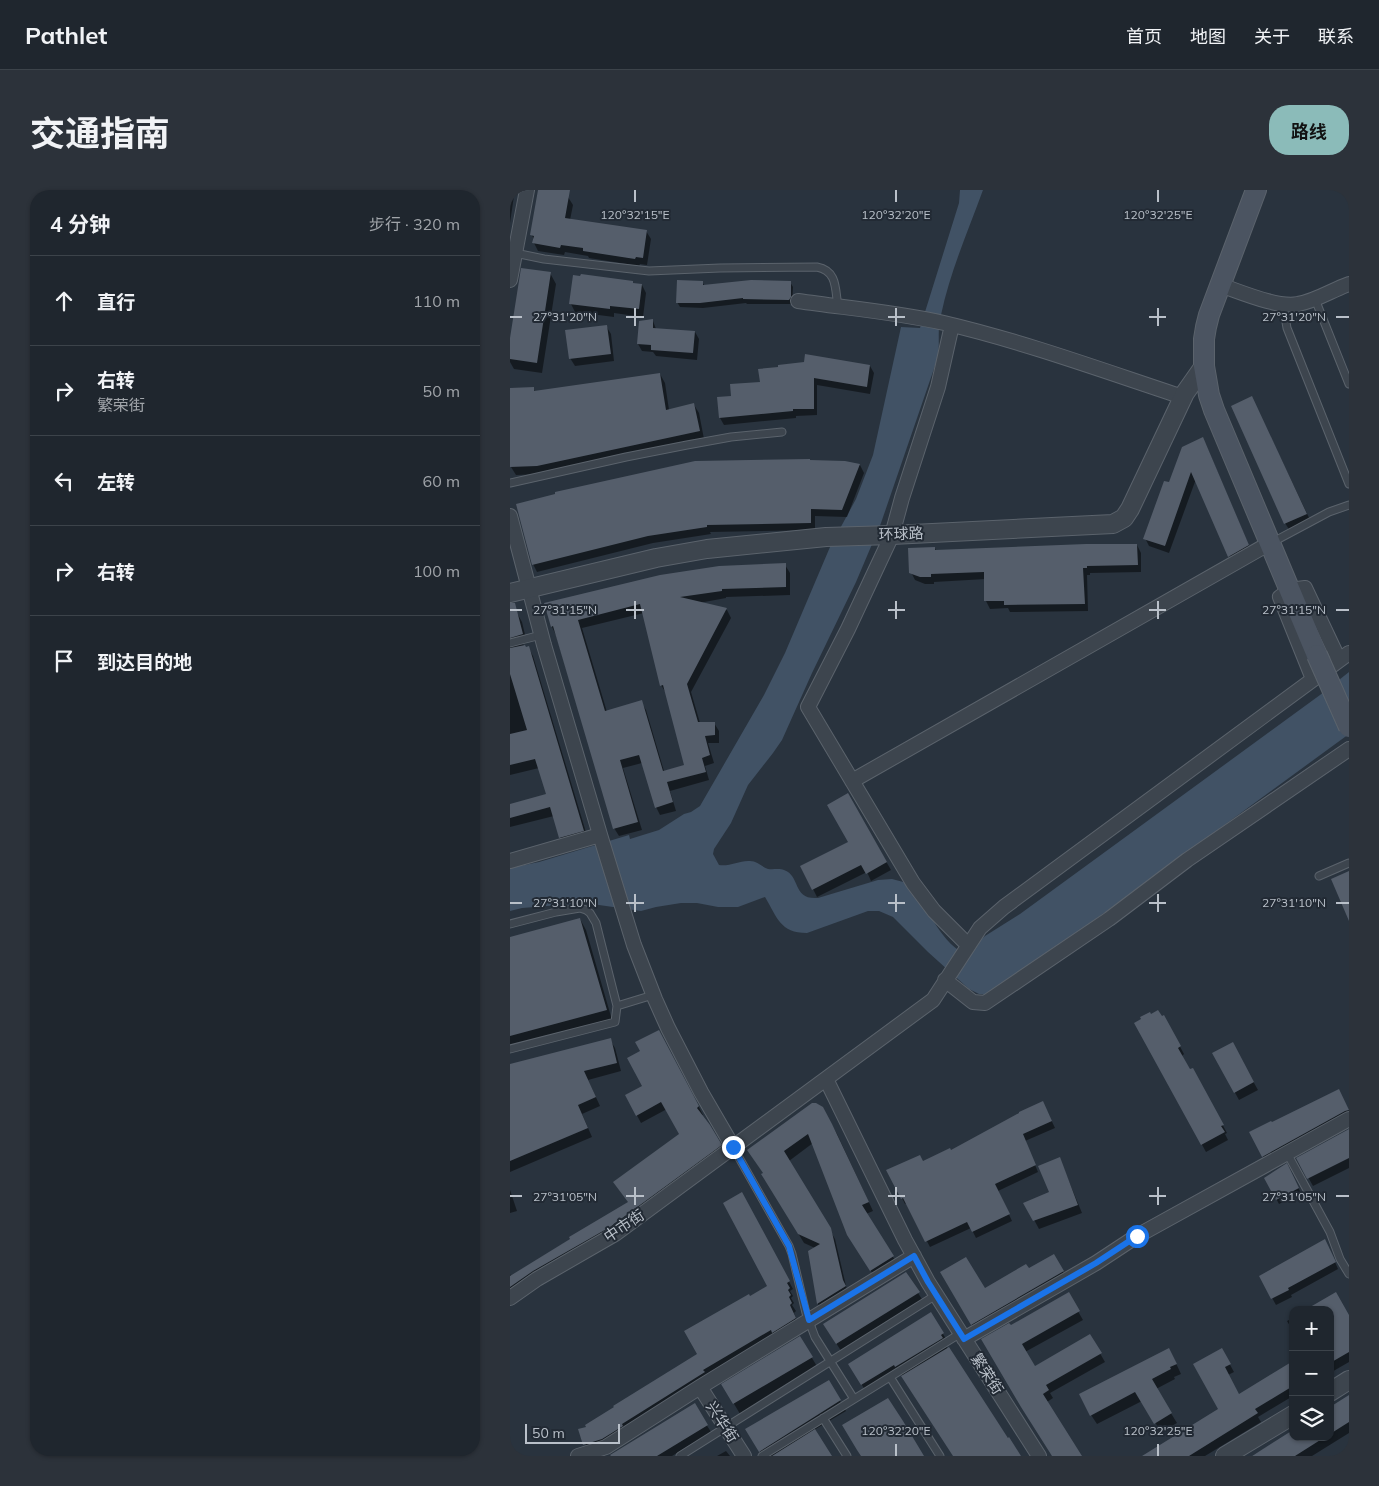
<!DOCTYPE html>
<html lang="zh">
<meta charset="utf-8">
<style>
body{margin:0;font-family:Mulish,"Noto Sans SC",sans-serif;background:#2c323a;color:#f1f3f6}
.controls{position:absolute;right:15px;bottom:15px;display:grid;overflow:hidden;border-radius:10px;box-shadow:0 1px 4px #0004}
.controls button{width:45px;height:45px;display:grid;place-items:center;padding:0;border:0;border-bottom:1px solid #3c434a;background:#1f262e;color:#f1f3f6;font:25px sans-serif}
.scale{position:absolute;left:15px;bottom:12px;width:95px;box-sizing:border-box;padding-left:5px;border:2px solid #b9c0c9;border-top:0;font-size:14px;line-height:18px;white-space:nowrap;color:#b9c0c9;-webkit-text-stroke:4px #222a34;paint-order:stroke}
.stop{position:absolute;width:15px;height:15px;margin:-11px;border:4px solid #1a73e8;border-radius:50%;background:#fff}
.stop.end{background:#1a73e8;border-color:#fff;box-shadow:0 1px 5px #0008}
.list{margin:0;padding:0;list-style:none}
h2{display:flex;justify-content:space-between;align-items:center;height:65px;margin:0;padding:0 20px;font-size:21px}
h2 small{font-size:16px;font-weight:400;color:#a1a5aa}
.list li{display:grid;grid-template-columns:32px 1fr auto;gap:15px;align-items:center;box-sizing:border-box;height:90px;padding:0 20px;border-top:1px solid #3c434a}
.list b{display:block;font-size:19px;white-space:nowrap}
.list p{margin:0;font-size:16px;white-space:nowrap;color:#a1a5aa}
.list em{font-size:16px;font-style:normal;color:#a1a5aa}
.icon{flex:none;width:28px;height:28px;fill:none;stroke:currentColor;stroke-width:2;stroke-linecap:round;stroke-linejoin:round}
.map{position:relative;flex:none;width:839px;height:1266px;overflow:hidden;border-radius:20px}
header{display:flex;align-items:center;gap:30px;box-sizing:border-box;height:70px;padding:0 25px;background:#1f262e;border-bottom:1px solid #3c434a}
header strong{font-size:24px}
nav{display:flex;gap:28px;margin-inline-start:auto;font-size:18px}
.intro{display:flex;align-items:center;justify-content:space-between;box-sizing:border-box;height:120px;padding:0 30px}
h1{margin:0;font-size:35px}
.button{padding:12px 22px;border-radius:20px;background:#8bbbb9;color:#111;font-size:18px;font-weight:700}
main{display:flex;gap:30px;padding:0 30px}
aside{flex:1;background:#1f262e;border-radius:20px;box-shadow:0 1px 4px #0004}
.map>svg:first-child{display:block}
.water{fill:#415265}
.shadow{fill:#0007;fill-rule:evenodd}
.building{fill:#555e6b;fill-rule:evenodd}
.lines{fill:none;stroke-linecap:round;stroke-linejoin:round}
.service-casing{stroke:#5b636c;stroke-width:9}
.minor-casing{stroke:#5b636c;stroke-width:16}
.tertiary-casing{stroke:#5b636c;stroke-width:20}
.secondary-casing{stroke:#5b636c;stroke-width:22}
.service{stroke:#3d454e;stroke-width:7}
.minor{stroke:#3d454e;stroke-width:14}
.tertiary{stroke:#3d454e;stroke-width:18}
.secondary{stroke:#4b5461;stroke-width:20}
.secondary-bridge-casing{stroke:#5b636c;stroke-width:22;stroke-linecap:butt}
.secondary-bridge{stroke:#4b5461;stroke-width:20}
.route{stroke:#1a73e8;stroke-width:6}
.ticks{fill:none;stroke:#b9c0c9;stroke-width:2}
.labels{text-anchor:middle;stroke-width:4;stroke-linejoin:round;paint-order:stroke}
.street-label{font-size:15px;fill:#b9c0c9;stroke:#222a34}
.ticks-label{font-size:12px;text-anchor:middle;fill:#b9c0c9;stroke:#222a34;stroke-width:4;stroke-linejoin:round;paint-order:stroke}
</style>
<header>
<strong>Pathlet</strong>
<nav><a>首页</a><a>地图</a><a>关于</a><a>联系</a></nav>
</header>
<div class="intro"><h1>交通指南</h1><a class="button">路线</a></div>
<main>
<aside>
<h2>4 分钟<small>步行 · 320 m</small></h2>
<ul class="list">
<li><svg class="icon" aria-label="ahead" viewBox="0 0 24 24"><path d="M12 20V5M6 11l6-6 6 6"/></svg><div><b>直行</b></div><em>110 m</em></li>
<li><svg class="icon" aria-label="right" viewBox="0 0 24 24"><path d="M7 20v-9h11M14 6l5 5-5 5"/></svg><div><b>右转</b><p>繁荣街</p></div><em>50 m</em></li>
<li><svg class="icon" aria-label="left" viewBox="0 0 24 24"><path d="M17 20v-9H6M10 6l-5 5 5 5"/></svg><div><b>左转</b></div><em>60 m</em></li>
<li><svg class="icon" aria-label="right" viewBox="0 0 24 24"><path d="M7 20v-9h11M14 6l5 5-5 5"/></svg><div><b>右转</b></div><em>100 m</em></li>
<li><svg class="icon" aria-label="arrive" viewBox="0 0 24 24"><path d="M6 21V4h12l-3 4 3 4H6"/></svg><div><b>到达目的地</b></div></li>
</ul>
</aside>
<div class="map">
<svg width="839" height="1266" viewBox="0 0 839 1266">
<rect width="100%" height="100%" fill="#29333e"/>
<path class="water" d="M450,0H473C458,41 440,82 431,125C427,139 430,152 428,167L371,333L346,392L302,483L272,550L263,563L238,595L221,633L204,659L203,664L209,675C219,677 230,670 240,671C247,671 252,677 258,679C263,680 269,678 274,680C291,686 282,710 308,708L368,690L382,689L397,693C419,714 426,749 455,764L475,746L510,724L810,505L839,482V544L527,772L479,805L469,804L459,799L418,762L383,727L369,721H358L297,743C270,743 267,727 255,707L228,717H208L187,713H171L146,717L131,721L75,713L12,718L0,721V678L29,672L119,645L120,649L149,640L174,624L181,622L190,616L254,505L275,463L320,357L346,309L363,265L391,137L410,138L449,13Z"/>
<path class="shadow" d="M0,0L4,6L0,33Z
M58,7L63,15L60,30L136,41L141,49L137,75L130,74L129,76L79,68L78,66L55,62L54,65L28,61L24,53V50L22,45Z
M40,83L46,94L32,183L4,179L0,172V157Z
M192,92L195,96L280,92L283,97L282,114H237L236,113L193,118L170,117L167,112Z
M132,95L136,103L133,127L104,123V127L65,122L61,114Z
M143,131L146,139L185,142L189,149L187,170L146,166L143,162L132,161L128,154Z
M96,136L101,144L104,171L65,176L60,168Z
M360,176L364,183L360,204L307,195V225L286,226V228L214,235L210,228L222,207L251,193Z
M150,184L155,193L159,220L184,215L189,223L194,249L33,284L6,285L1,277L0,200L23,198L25,202Z
M746,216L801,332L780,341L775,333Z
M693,249L697,257L742,363L723,374L686,289L659,363L639,356L635,348L659,294Z
M350,275L354,283L337,327L305,326V340L200,342L201,344L143,353L27,382L23,374Z
M627,355L631,363V382L580,383V385H577L578,421L500,422L498,418L480,419L476,411V389L424,392V394H415L405,390L401,382L425,358L426,361Z
M275,375L280,383V405L216,407V408L189,413L217,420L221,428L181,502L190,533H204L209,541V553H198L204,573L195,576L199,590L160,601L166,621L150,625L146,617L132,573L113,578L132,640L109,646L104,638L46,445L42,437L36,414ZM134,423L151,495L156,503L176,576L154,581L136,520L131,512L97,522L72,438Z
M7,423L12,432L17,453L13,454L16,458L18,457L23,466L78,649L55,656L50,647L44,626L0,637V615L37,605L29,578L0,585V425Z
M338,605L381,680L361,691L357,682L307,707L303,699L340,653Z
M70,729L76,740L102,830L0,858V748Z
M654,827L674,864L672,866L680,881L682,879L717,943L715,944L718,950L696,962L626,834Z
M153,849L193,925H191L215,963L0,1108V1084L1,1086L119,1013L170,944L157,919L131,933L116,905L133,896Z
M100,850L105,858L111,881L78,890L90,916L72,924L82,947L0,982V876Z
M722,854L748,900L729,910L704,864Z
M832,907L839,921V928L757,973L740,942Z
M312,918L327,944L363,1021L356,1024L388,1075L366,1089L344,1054L303,953L279,971L325,1049L337,1100L313,1123L308,1114L299,1062L305,1058L294,1053L258,993L254,984L238,960Z
M536,919L545,938L515,951L528,982L488,1001L502,1031L466,1048L461,1038L420,1057L397,1013L395,1014L392,1008L413,973Z
M839,940V978L803,996L788,969Z
M553,977L572,1023L529,1039L515,1013L540,1003Z
M779,980L791,1003L769,1014L755,988Z
M0,1000L7,1021L0,1023Z
M232,1004L283,1099L280,1101L283,1106L281,1108L284,1113L282,1115L286,1121L284,1123L289,1136L79,1262L69,1240L78,1237L189,1164L239,1107L259,1096Z
M819,1058L828,1079L781,1105L782,1107L766,1115L750,1086Z
M544,1066L557,1089L466,1141L432,1083L474,1099L518,1080Z
M396,1084L415,1114L333,1164L321,1145Z
M558,1104L573,1130L515,1162L524,1177L580,1146L595,1172L540,1203L543,1208L537,1212L571,1266H544L500,1137Z
M825,1104L839,1127V1172L820,1183V1120Z
M421,1124L439,1154L436,1156L438,1159L510,1266H444L391,1184L358,1205L346,1185Z
M783,1128V1141L777,1131Z
M290,1148L308,1178L230,1224L213,1195Z
M712,1160L724,1182L718,1185L729,1205L783,1172V1206L748,1227L751,1232L695,1266H636L710,1220Z
M664,1169L671,1184L664,1187L665,1189L646,1199L667,1233L651,1242L632,1211L587,1234L581,1225Z
M319,1192L336,1221L304,1240L321,1266H253L237,1240Z
M839,1206V1243L802,1266H742L757,1257L758,1258L783,1247H820V1218Z
M184,1215L201,1242L162,1266H102Z
M216,1261L220,1266H207Z"/>
<path class="building" d="M28,0H60L55,28L137,40L133,68L126,67L125,69L73,61V58L51,55L50,58L22,53L24,46L20,45Z
M11,78L41,82L27,173L0,169V148Z
M71,84L123,91V93L132,94L129,119L100,116V119L59,114L63,85L70,86Z
M167,90L193,91V95L241,90L281,91V107L279,110L233,109V108L190,113H166Z
M143,129V138L185,141L183,163L141,160V155L127,154L129,131Z
M97,135L101,164L59,169L55,140Z
M295,164L360,175L357,197L304,188V219H283V221L209,228L207,207L221,206L220,194L250,192L248,179L268,177V175L294,172Z
M150,183L156,220L184,213L190,241L27,276L0,277V198L24,197V201Z
M742,206L797,324L774,334L721,216Z
M693,247L739,355L718,367L681,282L655,356L633,349L654,291L659,292L672,257Z
M300,269V270L335,271L350,274L332,320L301,319V333L197,335V337L138,346L22,375L6,314L45,304V302L185,271Z
M576,354H627L628,375L577,376V378H573L575,414L494,415V411H474V382L421,384V387H410L399,383L398,358L425,357V360Z
M276,373V397L212,399V401L170,407L217,418L177,494L188,532H205V545L195,546L200,565L192,568L196,582L157,592L163,612L145,618L129,565L110,570L128,632L103,639L43,436L41,437L34,413L150,385L209,376ZM130,414L150,496L153,495L174,575L153,581L132,510L95,521L68,430Z
M0,413H5L13,444L0,448Z
M15,455L16,457L19,456L74,641L49,648L40,617L0,628V614L36,604L25,569L0,575V544L17,540L0,484V458Z
M338,603L377,672L356,684L351,675L302,700L290,676L338,652L317,615Z
M839,681V731L821,689Z
M70,728L97,820L0,846V747Z
M648,820L652,826L654,825L671,856L668,858L680,879L683,878L714,935L711,936L715,942L691,955L624,833L631,829L630,827L640,822L641,824Z
M149,840L189,916L187,918L200,935L212,955L100,1037L23,1081L0,1097V1086L60,1049L59,1047L118,1012L103,992L169,944L151,912L126,926L115,905L132,896L117,868L130,861L125,852Z
M101,848L107,873L74,881L86,907L68,915L78,938L0,971V874Z
M723,852L744,892L724,903L702,863Z
M829,899L839,920L835,921L752,967L739,942L761,931L762,932Z
M533,911L542,931L513,944L526,975L485,994L500,1024L462,1042L457,1032L415,1052L393,1008L391,1009L376,980L410,965L413,971L440,958L441,960L509,923V922Z
M302,913H306L313,917L322,934L359,1012L352,1015L384,1066L360,1081L337,1045L298,944L274,961L321,1038L333,1090L336,1096L307,1114L298,1061L310,1054L288,1044L251,984L253,983L237,960Z
M839,939V968L797,989L786,968Z
M550,967L568,1015L523,1031L513,1013L539,1002L528,976Z
M777,973L789,998L766,1010L754,988Z
M232,1002L280,1091L277,1093L280,1098L278,1100L281,1105L279,1107L282,1113L280,1115L286,1128L262,1143L261,1140L193,1180L195,1182L112,1234L113,1236L92,1249L73,1255L68,1239L76,1237L75,1235L104,1217L103,1216L187,1164L174,1141L239,1104L240,1106L257,1096L213,1013Z
M815,1049L826,1072L778,1098L779,1100L761,1109L749,1086Z
M544,1064L554,1081L461,1135L430,1082L456,1067L475,1098L516,1074L519,1078Z
M396,1082L410,1102L326,1154L313,1134Z
M559,1102L570,1121L512,1154L525,1176L580,1144L592,1163L536,1195L539,1200L533,1204L572,1266H542L511,1217L471,1149L499,1133L501,1135Z
M826,1102L839,1125V1162L820,1173V1120H795Z
M421,1122L434,1143L431,1145L433,1148L385,1177L384,1175L351,1195L338,1174Z
M290,1146L303,1167L223,1214L211,1194Z
M439,1157L498,1248L499,1247L511,1266H443L391,1186Z
M659,1158L667,1174L660,1177L661,1179L642,1189L662,1223L644,1234L625,1202L580,1226L569,1204Z
M712,1158L721,1174L715,1177L729,1204L783,1171V1196L745,1219L748,1223L679,1266H632L708,1219L683,1174Z
M319,1190L331,1210L249,1262L235,1239Z
M839,1205V1232L820,1244V1217Z
M378,1208L393,1231L414,1266H351L347,1260L332,1235Z
M185,1213L198,1235L147,1266H101L100,1265Z
M305,1239L322,1266H262Z
M783,1240V1247H815L785,1266H742Z"/>
<g class="lines">
<g class="service-casing">
<path id="service" d="M5,63L34,69L139,81L210,78L307,77C328,81 325,100 328,117
M805,109L839,194
M773,115L777,138L839,294
M0,293L116,267L177,255L221,247L272,242
M761,353L819,322L839,315
M0,453L31,445
M809,686L839,673
M0,734L46,722L70,718L76,720L80,723L86,733L107,816L105,832L0,859
M107,816L143,805
M223,957L279,1056L282,1064L296,1123L305,1147L344,1209
M777,963L820,1042L830,1069L839,1084
M380,1187L430,1266
M313,1228L337,1266
M170,1266L426,1105
M252,1266L451,1143"/>
</g>
<g class="minor-casing">
<path id="minor" d="M0,90L17,0
M710,95C731,102 767,118 788,114C806,111 822,100 839,94
M288,111C336,118 386,122 434,133C515,152 594,181 673,207
M442,135L428,197L392,308L382,345L338,439L298,517L403,693L424,721L458,755
M0,326L34,455L91,648L124,755L145,809L158,838L191,902L223,957
M803,489L770,407L780,400L795,398L829,470
M342,591L760,353
M0,671L90,645
M435,790L463,812L475,813L599,729L677,670L839,559
M316,889L395,1050L418,1092L529,1266
M0,1108L27,1089L105,1044L423,810L470,738L494,717L839,463
M454,1149L586,1073L627,1046L839,929
M190,1197L234,1266
M68,1266L96,1257L190,1197L404,1066"/>
</g>
<g class="tertiary-casing">
<path id="tertiary" d="M0,403L146,368L197,359L316,347L382,345L603,334L614,328L620,319L675,203L694,176
M820,1202L839,1190
M715,1266L783,1225"/>
</g>
<g class="secondary-casing">
<path id="secondary" d="M746,0L699,125L696,137L694,149V176L699,205L704,220L807,465"/>
</g>
<use href="#service" class="service"/>
<use href="#minor" class="minor"/>
<use href="#tertiary" class="tertiary"/>
<use href="#secondary" class="secondary"/>
<g class="secondary-bridge-casing">
<path id="secondary-bridge" d="M807,465L839,537"/>
</g>
<use href="#secondary-bridge" class="secondary-bridge"/>
</g>
<g class="lines">
<path class="route" d="M223,957L279,1056L299,1130L404,1066L418,1092L454,1149L586,1073L627,1046"/>
</g>
<path class="ticks" d="M125,0V12M386,0V12M648,0V12M125,118V136M386,118V136M648,118V136M0,127H12M116,127H134M378,127H395M639,127H656M826,127H839M125,411V429M386,411V429M648,411V429M0,420H12M116,420H134M378,420H395M639,420H656M826,420H839M125,704V722M386,704V722M648,704V722M0,713H12M116,713H134M378,713H395M639,713H656M826,713H839M125,997V1015M386,997V1015M648,997V1015M0,1006H12M116,1006H134M378,1006H395M639,1006H656M826,1006H839M386,1254V1266M648,1254V1266"/>
<g class="labels">
<g class="street-label">
<text transform="translate(391 344) rotate(-2)" y="5">环球路</text>
<text transform="translate(114 1036) rotate(-34)" y="5">中市街</text>
<text transform="translate(477 1184) rotate(57)" y="5">繁荣街</text>
<text transform="translate(212 1232) rotate(57)" y="5">兴华街</text>
</g>
</g>
<g class="ticks-label">
<text x="125" y="29">120°32'15"E</text>
<text x="386" y="29">120°32'20"E</text>
<text x="648" y="29">120°32'25"E</text>
<text x="55" y="131">27°31'20"N</text>
<text x="784" y="131">27°31'20"N</text>
<text x="55" y="424">27°31'15"N</text>
<text x="784" y="424">27°31'15"N</text>
<text x="55" y="717">27°31'10"N</text>
<text x="784" y="717">27°31'10"N</text>
<text x="55" y="1011">27°31'05"N</text>
<text x="784" y="1011">27°31'05"N</text>
<text x="386" y="1245">120°32'20"E</text>
<text x="648" y="1245">120°32'25"E</text>
</g>
</svg>
<div class="controls">
<button>+</button>
<button>−</button>
<button><svg class="icon" aria-label="layers" viewBox="0 0 24 24"><path d="M12 4l9 5-9 5-9-5zM3 14l9 5 9-5"/></svg></button>
</div>
<div class="scale">50 m</div>
<div class="stop" style="left:627px;top:1046px"></div>
<div class="stop end" style="left:223px;top:957px"></div>
</div>
</main>
